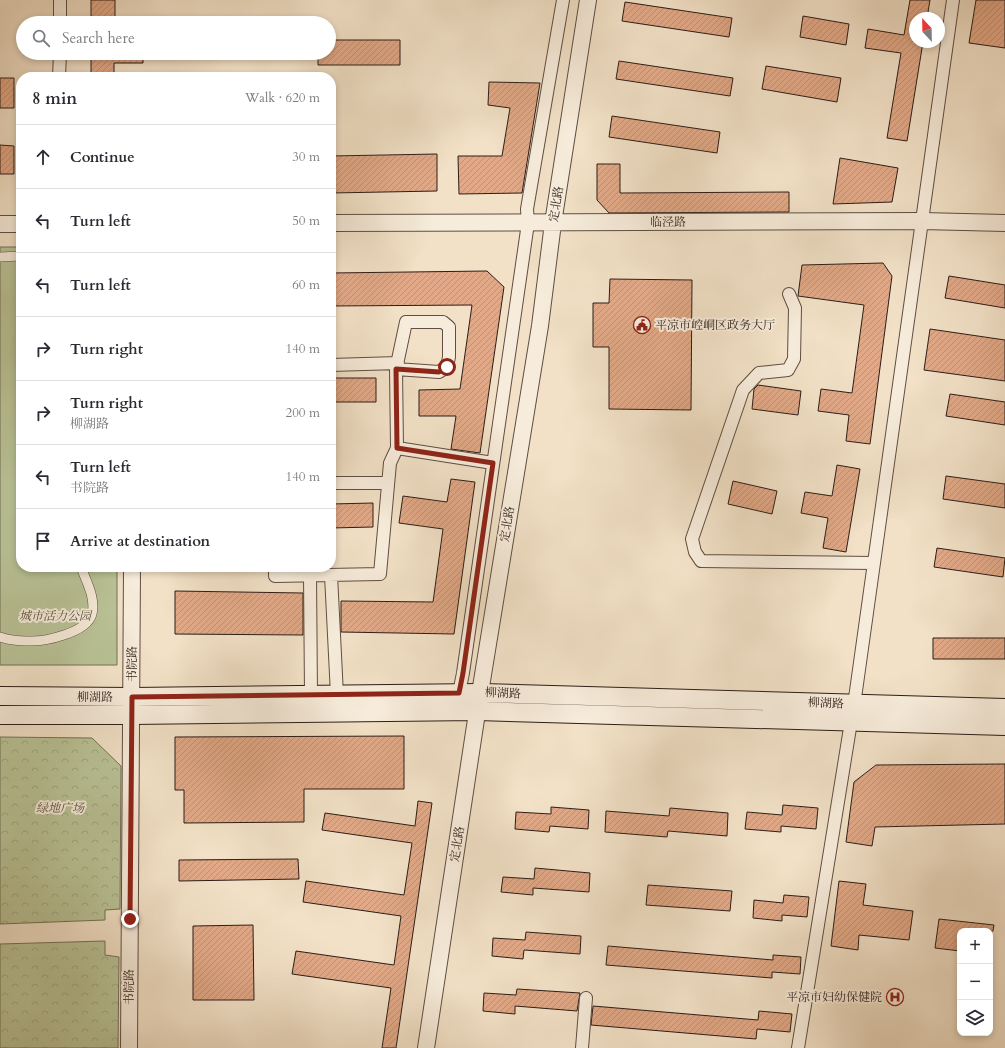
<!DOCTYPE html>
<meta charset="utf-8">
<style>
body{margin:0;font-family:Cardo,"Noto Serif SC",serif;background:#f2f2f3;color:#2b2b33}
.controls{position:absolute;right:12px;bottom:12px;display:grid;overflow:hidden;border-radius:8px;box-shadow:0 2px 6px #0003}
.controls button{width:36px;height:36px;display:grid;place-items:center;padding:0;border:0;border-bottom:1px solid #e1e1e2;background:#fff;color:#2b2b33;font:20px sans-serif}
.compass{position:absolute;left:909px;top:12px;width:36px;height:36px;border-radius:50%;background:#fff;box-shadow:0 2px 6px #0003;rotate:338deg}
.stop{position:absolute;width:12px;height:12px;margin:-9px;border:3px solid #8f2418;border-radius:50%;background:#fff}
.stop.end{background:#8f2418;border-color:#fff;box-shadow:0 1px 4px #0008}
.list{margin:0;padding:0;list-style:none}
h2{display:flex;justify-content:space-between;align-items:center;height:52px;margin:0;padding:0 16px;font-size:17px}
h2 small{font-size:13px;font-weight:400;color:#7c7c81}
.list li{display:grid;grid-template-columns:26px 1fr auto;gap:12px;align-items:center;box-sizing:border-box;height:64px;padding:0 16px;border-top:1px solid #e1e1e2}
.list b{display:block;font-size:15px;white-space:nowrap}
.list p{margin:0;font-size:13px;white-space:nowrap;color:#7c7c81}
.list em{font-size:13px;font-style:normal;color:#7c7c81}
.icon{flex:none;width:22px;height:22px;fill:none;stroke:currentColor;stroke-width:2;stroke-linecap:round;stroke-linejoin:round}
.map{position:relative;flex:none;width:1005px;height:1048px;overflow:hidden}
.search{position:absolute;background:#fff;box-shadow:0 2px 6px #0003;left:16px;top:16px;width:320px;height:44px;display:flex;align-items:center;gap:10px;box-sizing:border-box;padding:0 14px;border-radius:22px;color:#7c7c81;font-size:15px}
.panel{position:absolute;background:#fff;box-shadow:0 2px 6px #0003;left:16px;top:72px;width:320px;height:500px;border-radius:16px}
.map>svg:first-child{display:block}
.green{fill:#b9c397;stroke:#727057}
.forest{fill:url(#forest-crowns);stroke:#727057}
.building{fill:url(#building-hatch);stroke:#2c1d17}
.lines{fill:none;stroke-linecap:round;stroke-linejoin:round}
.pedestrian-casing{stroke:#5e4e43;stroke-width:10}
.minor-casing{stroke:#5e4e43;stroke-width:14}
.tertiary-casing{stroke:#5e4e43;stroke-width:18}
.secondary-casing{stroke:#2c1d17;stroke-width:20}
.pedestrian{stroke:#f7ecdb;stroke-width:9}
.minor{stroke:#f7ecdb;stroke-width:12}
.tertiary{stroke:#f7ecdb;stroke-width:16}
.secondary{stroke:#f7ecdb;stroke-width:18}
.route{stroke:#8f2418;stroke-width:5}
.labels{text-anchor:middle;stroke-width:4;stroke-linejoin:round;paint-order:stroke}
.street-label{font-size:12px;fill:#2c1d17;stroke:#f7ecdb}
.poi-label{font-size:12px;fill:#2c1d17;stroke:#f7ecdb;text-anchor:start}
.park-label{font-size:12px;font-style:italic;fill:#564f3d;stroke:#f7ecdb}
</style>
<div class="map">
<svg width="1005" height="1048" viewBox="0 0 1005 1048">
<defs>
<pattern id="forest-crowns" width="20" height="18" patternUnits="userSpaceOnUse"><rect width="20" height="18" fill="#b9c397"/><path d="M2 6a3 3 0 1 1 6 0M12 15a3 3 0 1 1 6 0" fill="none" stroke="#9fa781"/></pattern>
<pattern id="building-hatch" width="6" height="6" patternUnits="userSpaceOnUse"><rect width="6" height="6" fill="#e1a988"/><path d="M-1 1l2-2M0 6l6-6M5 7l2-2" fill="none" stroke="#c19175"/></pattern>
</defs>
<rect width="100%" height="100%" fill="#f2e1c7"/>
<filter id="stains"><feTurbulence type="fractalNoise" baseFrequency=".005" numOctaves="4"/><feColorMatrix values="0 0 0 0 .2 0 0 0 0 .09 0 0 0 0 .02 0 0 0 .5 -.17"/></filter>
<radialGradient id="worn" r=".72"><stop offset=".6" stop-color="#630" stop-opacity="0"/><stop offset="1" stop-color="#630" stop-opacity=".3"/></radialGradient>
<path class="green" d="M0,247H21V567H117V665H0Z"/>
<path class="forest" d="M0,737L92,738L121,766L120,909L105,910V920L0,924Z
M105,941V955L119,957L118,1048H0V944Z"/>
<path class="building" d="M91,0H115V23H91Z
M910,0H930L927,18H915V42H923L907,141L887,138L901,53L865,48L868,29L904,35Z
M976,0H1005V48L969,43Z
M625,2L732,18L729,37L622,21Z
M803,16L849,24L846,45L800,37Z
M329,40H400V65H318V53H329Z
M91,53H143V63H114V77H91Z
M619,61L733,78L730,96L616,79Z
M766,66L841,78L837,102L762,89Z
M0,78H14V108H0Z
M489,82L540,83L522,193L459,194L458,156H502L510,108L488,105Z
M612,116L720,132L717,153L609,137Z
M0,145L14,146V174H0Z
M437,154V191L331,193V156Z
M840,158L898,168L892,202L833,204Z
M597,164H620V193L789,192V212L609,213L597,200Z
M883,263L892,276L870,444L846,441L849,415L818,411L821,389L852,393L864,305L798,296L802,265Z
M487,271L504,287L480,453L451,449L456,416H419V390L460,389L472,305L331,306V273Z
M949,276L1005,285V308L945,298Z
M610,279L692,280L691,410L609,409V347H593V303H609Z
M930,329L1005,340V381L924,370Z
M331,378H376V402H331Z
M758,385L801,391L798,415L752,409L754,389Z
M950,394L1005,402V425L946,416Z
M837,465L860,469L846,552L823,548L828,518L801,513L805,492L832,496Z
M946,476L1005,484V508L943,499Z
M451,479L475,482L454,634L341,632V601L433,602L443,529L399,523L403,496L447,502Z
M733,481L777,491L772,514L728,504Z
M373,503V527L331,528V504Z
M937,548L1005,558L1003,577L934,567Z
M175,591L303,593V635L175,634Z
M933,638H1005V659H933Z
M404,736V789H304V822L184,823V790H175V737Z
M1005,764V824L875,827L872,846L846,842L854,782L876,765Z
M418,801L432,803L396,1048H382L391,988L292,974L296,951L394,965L401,916L303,902L306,881L404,895L412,843L322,830L325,813L415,826Z
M783,805L818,808L816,829L781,826V832L745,829L747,812L782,815Z
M551,807L589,810L588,829L550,826L549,832L515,829L516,812L551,814Z
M670,808L728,813L727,836L668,831L667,837L605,832L606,811L669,816Z
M298,859L299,879L179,881V860Z
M535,868L590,873L589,892L533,888V895L501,892L503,877L534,879Z
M839,881L866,884L863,905L913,911L909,940L859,935L858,950L831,946Z
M648,885L732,891L730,911L646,905Z
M784,895L809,897L807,917L782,915V921L753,918L754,900L783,903Z
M939,919L994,925L993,931H960V951L935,948Z
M253,925L254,1000H193V926Z
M526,932L581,936L580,954L524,950L523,959L492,956L493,938L525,940Z
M608,946L773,960V955L801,957L800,974L772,972V978L606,965Z
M517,989L580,993L577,1011L515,1006V1014L483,1011L484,993L516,995Z
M593,1006L758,1020L759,1011L792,1014L790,1032L757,1029L756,1039L591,1025Z"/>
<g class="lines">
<g class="pedestrian-casing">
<path id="pedestrian" d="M0,257L21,256
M0,637C9,640 18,641 27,641C44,642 87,633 92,614C96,598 86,581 81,567"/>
</g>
<g class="minor-casing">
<path id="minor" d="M60,23V0
M59,77L60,53
M789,294L795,308L794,359L788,370L759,373L743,390L692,539L695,552L701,561L874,563
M331,365L398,363
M396,369L439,372L447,367L449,357V327L443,322H406L396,369L397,448
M331,483H388
M275,567V576L380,574L390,463L397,448L493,463
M310,575L311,695
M331,575L337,695
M459,693L463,673L528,223L527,209L563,0
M582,1048L586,998
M798,1048L856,691L953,0"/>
</g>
<g class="tertiary-casing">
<path id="tertiary" d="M331,223L922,221L1005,223
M0,224H21
M129,1048L132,567
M426,1048L480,693L540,326L553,223L588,0"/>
</g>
<g class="secondary-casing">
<path id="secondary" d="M0,696L132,697L480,693L1005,708
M0,715H132L477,711L1005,726"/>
</g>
<use href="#pedestrian" class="pedestrian"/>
<use href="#minor" class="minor"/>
<use href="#tertiary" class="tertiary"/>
<use href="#secondary" class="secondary"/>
</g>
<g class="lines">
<path class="route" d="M130,919L132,697L459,693L463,673L493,463L397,448L396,369L439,372L447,367"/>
</g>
<defs>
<g id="civic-ring" transform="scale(0.9)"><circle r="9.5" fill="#f7ecdb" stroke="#8f2418" stroke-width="1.5"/><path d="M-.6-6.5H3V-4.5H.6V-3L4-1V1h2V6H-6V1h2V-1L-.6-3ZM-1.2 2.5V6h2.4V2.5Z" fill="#8f2418"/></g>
<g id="hospital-ring" transform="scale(0.9)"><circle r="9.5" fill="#f7ecdb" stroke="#8f2418" stroke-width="1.5"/><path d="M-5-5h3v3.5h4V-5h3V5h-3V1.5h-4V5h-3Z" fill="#8f2418"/></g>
</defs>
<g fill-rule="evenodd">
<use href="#civic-ring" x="642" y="325"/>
<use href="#hospital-ring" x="895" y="997"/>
</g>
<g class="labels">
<g class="street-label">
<text transform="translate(556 204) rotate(-81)" y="4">定北路</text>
<text x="668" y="226">临泾路</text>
<text transform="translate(507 524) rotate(-81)" y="4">定北路</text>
<text transform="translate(132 664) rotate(-90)" y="4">书院路</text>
<text transform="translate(503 693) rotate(2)" y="4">柳湖路</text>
<text x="95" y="701">柳湖路</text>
<text transform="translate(826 703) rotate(2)" y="4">柳湖路</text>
<text transform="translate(457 844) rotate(-81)" y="4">定北路</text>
<text transform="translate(129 987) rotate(-90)" y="4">书院路</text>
</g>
<g class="poi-label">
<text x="655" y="329">平凉市崆峒区政务大厅</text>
<text x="882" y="1001" text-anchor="end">平凉市妇幼保健院</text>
</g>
<g class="park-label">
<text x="55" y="620">城市活力公园</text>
<text x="60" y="812">绿地广场</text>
</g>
</g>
<rect width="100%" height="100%" filter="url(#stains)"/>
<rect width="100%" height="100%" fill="url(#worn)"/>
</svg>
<div class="controls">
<button>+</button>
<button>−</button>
<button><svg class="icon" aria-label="layers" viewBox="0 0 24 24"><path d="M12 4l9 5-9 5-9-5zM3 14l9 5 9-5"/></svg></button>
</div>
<svg class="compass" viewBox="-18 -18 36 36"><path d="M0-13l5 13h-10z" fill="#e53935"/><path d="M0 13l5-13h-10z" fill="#7c7c81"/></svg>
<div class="stop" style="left:447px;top:367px"></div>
<div class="stop end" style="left:130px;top:919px"></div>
<div class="search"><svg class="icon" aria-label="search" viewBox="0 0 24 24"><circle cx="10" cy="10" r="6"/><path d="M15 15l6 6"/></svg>Search here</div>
<section class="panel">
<h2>8 min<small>Walk · 620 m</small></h2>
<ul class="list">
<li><svg class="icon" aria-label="ahead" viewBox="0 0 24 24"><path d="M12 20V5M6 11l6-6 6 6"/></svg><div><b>Continue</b></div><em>30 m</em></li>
<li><svg class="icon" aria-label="left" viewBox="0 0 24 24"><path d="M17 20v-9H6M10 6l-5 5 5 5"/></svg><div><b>Turn left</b></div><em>50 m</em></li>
<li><svg class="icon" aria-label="left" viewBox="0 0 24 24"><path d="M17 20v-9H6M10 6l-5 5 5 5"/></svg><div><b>Turn left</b></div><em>60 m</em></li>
<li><svg class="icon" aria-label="right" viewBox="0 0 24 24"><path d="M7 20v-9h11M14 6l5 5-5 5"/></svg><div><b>Turn right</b></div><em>140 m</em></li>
<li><svg class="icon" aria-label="right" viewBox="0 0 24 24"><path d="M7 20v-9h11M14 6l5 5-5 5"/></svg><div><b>Turn right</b><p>柳湖路</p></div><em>200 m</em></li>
<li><svg class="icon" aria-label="left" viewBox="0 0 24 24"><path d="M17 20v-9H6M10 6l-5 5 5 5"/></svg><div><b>Turn left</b><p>书院路</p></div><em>140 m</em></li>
<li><svg class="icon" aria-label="arrive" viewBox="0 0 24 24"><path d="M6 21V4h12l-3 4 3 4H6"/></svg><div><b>Arrive at destination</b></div></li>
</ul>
</section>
</div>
